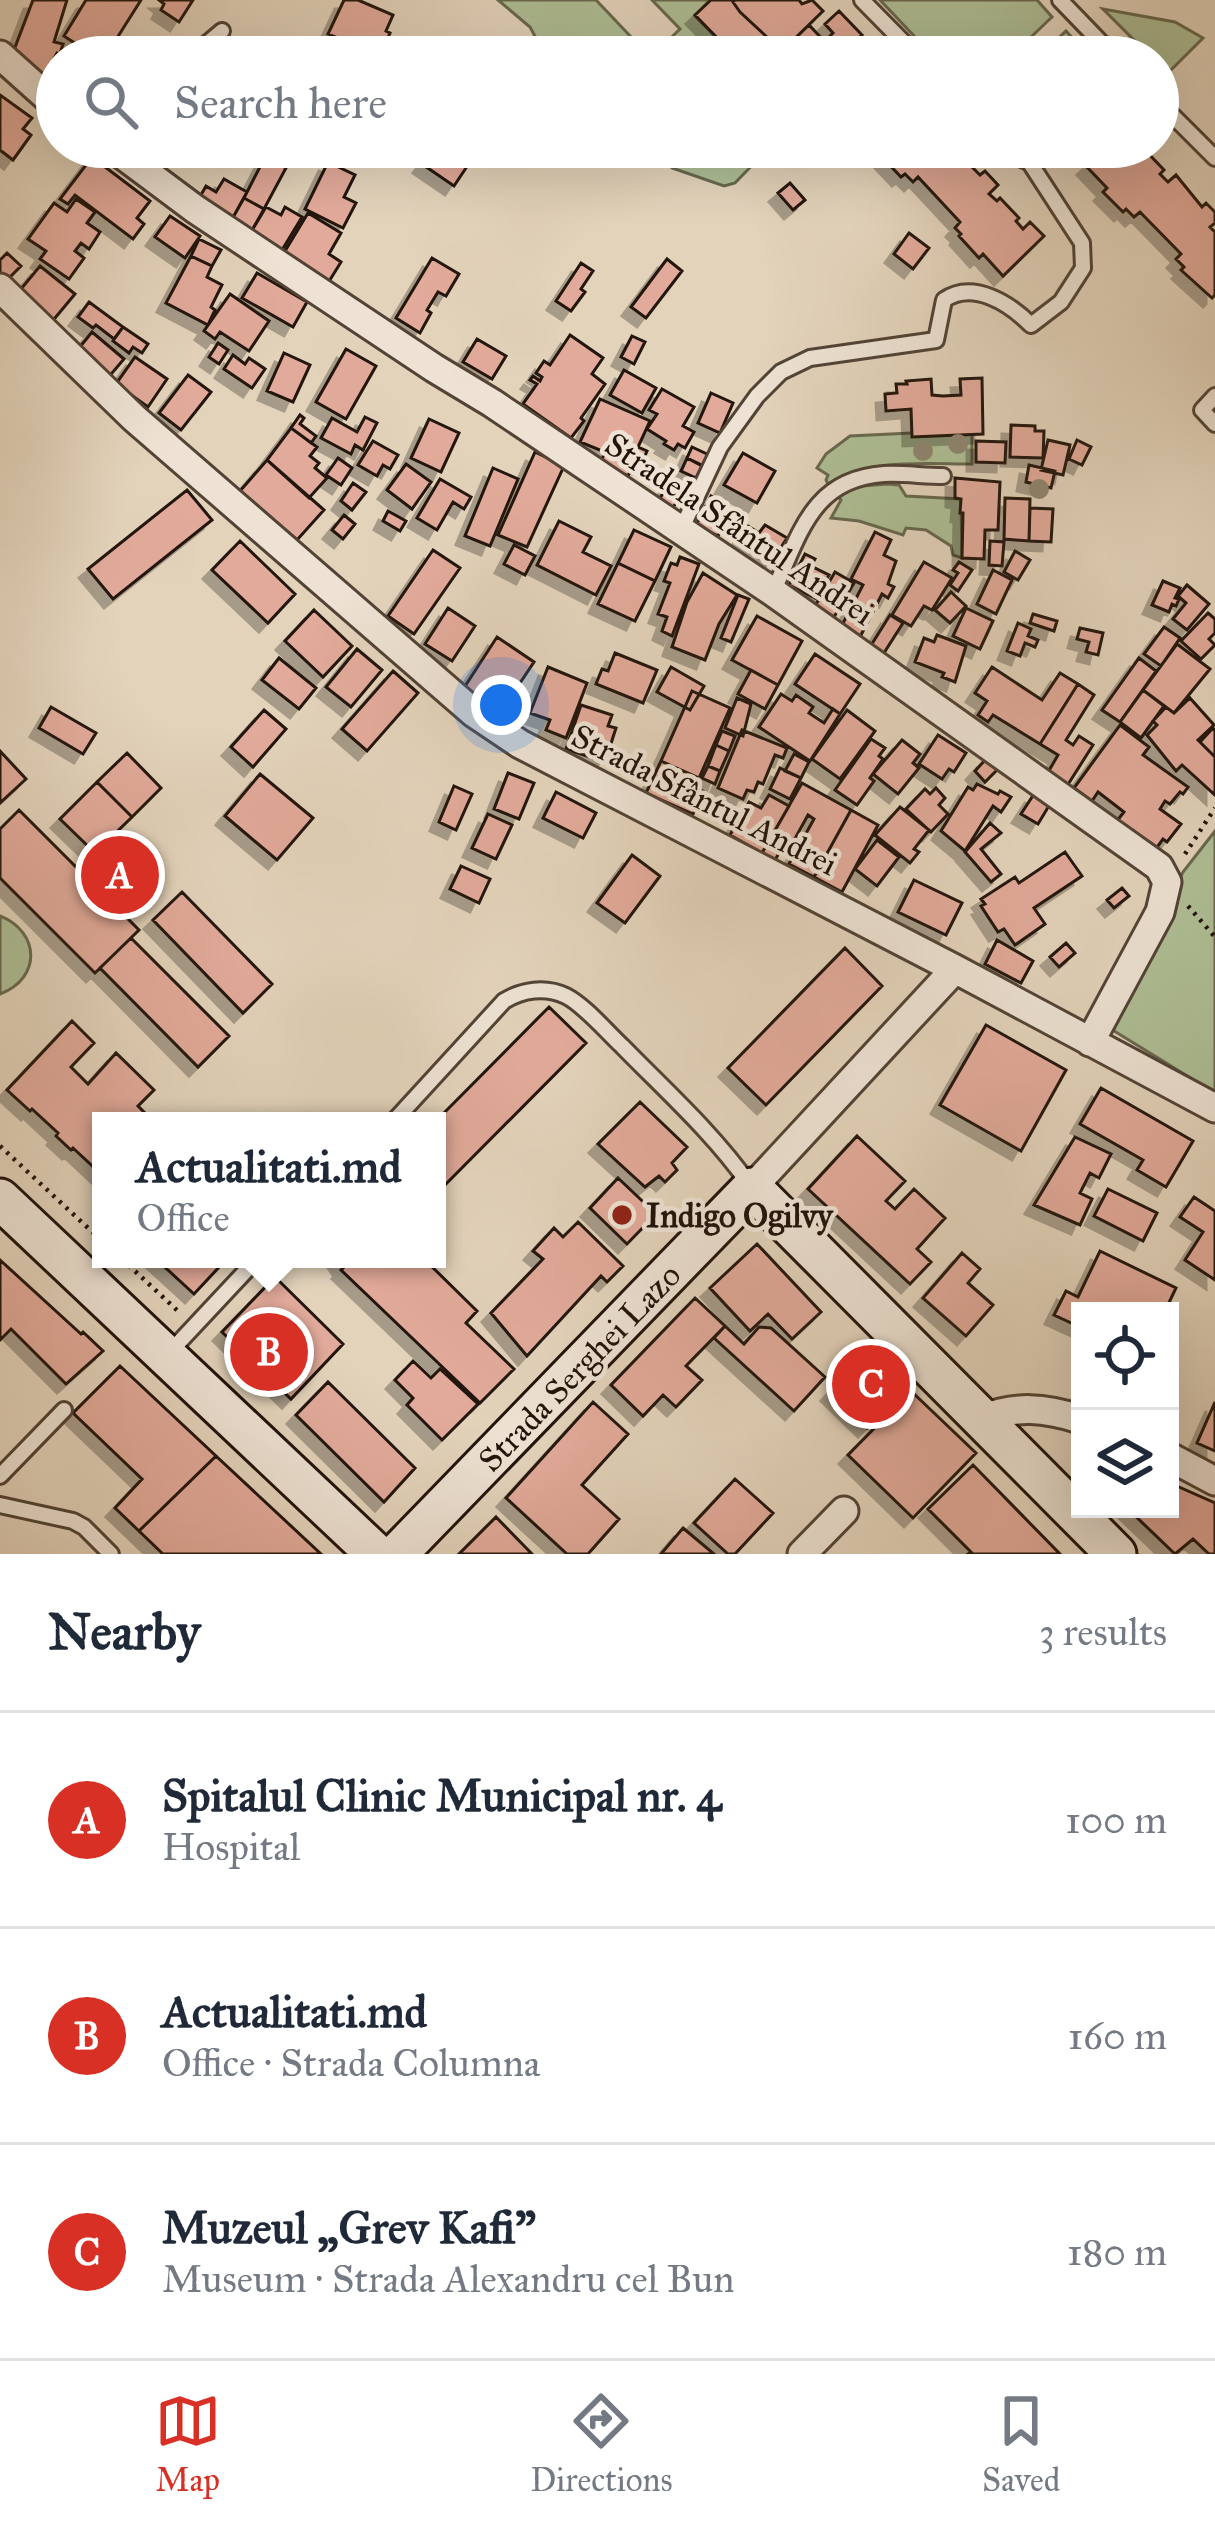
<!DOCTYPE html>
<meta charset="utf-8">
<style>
body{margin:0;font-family:"IM FELL Great Primer",serif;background:#f6f6f7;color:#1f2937}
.controls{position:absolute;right:36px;bottom:36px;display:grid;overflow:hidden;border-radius:0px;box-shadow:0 12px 48px #0002}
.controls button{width:108px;height:108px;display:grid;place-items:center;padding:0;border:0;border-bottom:3px solid #e0e1e3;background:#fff;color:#1f2937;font:60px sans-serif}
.you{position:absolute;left:501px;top:705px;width:42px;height:42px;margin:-30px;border:9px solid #fff;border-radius:50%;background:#1a73e8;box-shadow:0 0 0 18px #1a73e833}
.badge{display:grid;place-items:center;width:78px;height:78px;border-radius:50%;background:#d93025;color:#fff;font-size:39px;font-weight:700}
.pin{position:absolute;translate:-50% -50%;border:6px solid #fff;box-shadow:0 3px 12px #0006}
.popup{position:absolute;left:92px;top:1112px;width:354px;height:156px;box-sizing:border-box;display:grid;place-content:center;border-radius:0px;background:#fff;filter:drop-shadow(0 3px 9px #0005);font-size:39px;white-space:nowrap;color:#747a83}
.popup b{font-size:45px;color:#1f2937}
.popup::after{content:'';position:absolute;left:50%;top:100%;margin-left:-24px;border:24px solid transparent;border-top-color:#fff}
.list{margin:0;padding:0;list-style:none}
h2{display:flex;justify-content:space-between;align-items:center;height:156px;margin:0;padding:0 48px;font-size:51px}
h2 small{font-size:39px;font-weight:400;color:#747a83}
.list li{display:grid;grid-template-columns:78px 1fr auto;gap:36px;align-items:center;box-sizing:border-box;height:216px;padding:0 48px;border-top:3px solid #e0e1e3}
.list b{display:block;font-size:45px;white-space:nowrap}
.list p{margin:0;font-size:39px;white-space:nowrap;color:#747a83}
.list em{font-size:39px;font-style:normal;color:#747a83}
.icon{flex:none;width:66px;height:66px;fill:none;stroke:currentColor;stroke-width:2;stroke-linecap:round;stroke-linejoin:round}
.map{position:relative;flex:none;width:1215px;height:1554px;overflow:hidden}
.search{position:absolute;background:#fff;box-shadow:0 12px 48px #0002;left:36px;right:36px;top:36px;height:132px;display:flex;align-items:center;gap:30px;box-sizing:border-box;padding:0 42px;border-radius:66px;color:#747a83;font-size:45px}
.sheet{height:804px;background:#fff}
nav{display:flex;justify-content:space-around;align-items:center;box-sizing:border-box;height:168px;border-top:3px solid #e0e1e3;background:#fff;font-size:33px;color:#747a83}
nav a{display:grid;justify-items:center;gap:6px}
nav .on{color:#d93025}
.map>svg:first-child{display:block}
.green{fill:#aebe95;stroke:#68684f;stroke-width:3}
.building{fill:#e2aa9a;stroke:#211309;stroke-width:3;filter:url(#shadow)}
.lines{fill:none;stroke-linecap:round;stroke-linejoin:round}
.service-casing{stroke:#524336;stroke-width:20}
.minor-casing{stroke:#524336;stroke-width:33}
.secondary-casing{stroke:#211309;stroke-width:45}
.path{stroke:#211309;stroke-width:4.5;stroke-dasharray:3 6;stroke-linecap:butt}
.service{stroke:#ede2d3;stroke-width:14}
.minor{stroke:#ede2d3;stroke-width:27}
.secondary{stroke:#ede2d3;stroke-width:39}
.tree{fill:#8f8570}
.poi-dot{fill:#8f2418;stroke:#ede2d3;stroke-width:4.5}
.labels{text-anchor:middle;stroke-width:9;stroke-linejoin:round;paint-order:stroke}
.street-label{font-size:33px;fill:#211309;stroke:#ede2d3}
.poi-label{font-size:33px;font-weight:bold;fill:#211309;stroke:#ede2d3;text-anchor:start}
</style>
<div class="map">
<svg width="1215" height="1554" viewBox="0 0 1215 1554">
<defs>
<filter id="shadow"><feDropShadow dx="-9" dy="9" stdDeviation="0" flood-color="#0004"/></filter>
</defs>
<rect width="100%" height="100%" fill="#e3d3bb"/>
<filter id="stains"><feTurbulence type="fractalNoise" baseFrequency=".00167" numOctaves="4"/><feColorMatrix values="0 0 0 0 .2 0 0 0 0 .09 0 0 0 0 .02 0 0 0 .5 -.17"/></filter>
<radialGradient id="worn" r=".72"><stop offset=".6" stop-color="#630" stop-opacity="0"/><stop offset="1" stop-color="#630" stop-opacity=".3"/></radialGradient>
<path class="green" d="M498,0H596L650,57H551L543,51L530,27Z
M652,0H710L695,16L727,48L719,57H651L680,29Z
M880,0H1037L1052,17L1010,57H934Z
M1103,9L1175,22L1203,38L1168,73L1158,63V57H1151Z
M1066,31L1090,57H1039Z
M656,147H770L735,183L724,186L672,168Z
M972,430V464C925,464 869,458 828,484L826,480L828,475L817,468L826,454L850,436Z
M887,484L899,485L906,496L961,499L962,558L953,555L951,546L926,530L906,528L903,535L859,521L831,518L841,500L837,494L863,486Z
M1215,831V1093L1106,1026L1183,872Z
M0,916C40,932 42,978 0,994Z"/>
<path class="building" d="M33,0H67L54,42L63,44L52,79L26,72L14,50Z
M86,0H141L117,38L144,57H96L64,36Z
M159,0H193L179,22L161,10L164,4Z
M344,0H358L393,15L386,31L390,33L380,57H348L340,54L345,41L328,34Z
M711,0H735L733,2L740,12L782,51L809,25L825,42L810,57H747L732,43L727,48L695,15Z
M735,0H799L802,4L812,0L823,11L782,51L740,12L733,2Z
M839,11L862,35L844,52L829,37L833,33L825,24Z
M57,53L64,57H57V90L42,80Z
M0,95L32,118L23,129L31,135L13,160L0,150Z
M271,147H297L286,168L265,157Z
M434,147H455L472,159L454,186L422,164Z
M877,147H943L946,150L949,147H960L968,155L964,159L980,175L985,171L998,185L989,194L997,201L1000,198L1019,218L1016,221L1023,229L1030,222L1044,236L1003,276L983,254L979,258L959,236L961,234L955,228L960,222L918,177L913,182L905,174L901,177L882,157L884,155Z
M1106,147H1133L1139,155L1144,149L1164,170L1160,174L1168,182L1176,175L1202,207L1206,203L1215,212V223L1210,227L1215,232V295L1212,298L1181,270L1184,267L1176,259L1181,254L1140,212L1134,217L1126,209L1123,212L1103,192L1107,188L1086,166Z
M92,157L150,201L137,218L144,224L133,239L75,195L68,204L60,199Z
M265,157L286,168L264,209L244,198Z
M328,162L355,175L344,197L356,203L343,228L305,209Z
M224,179L247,192L231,221L197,202L206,186L216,192Z
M790,183L805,200L793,210L778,193Z
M244,198L264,209L251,232L231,221Z
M76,199L95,212L87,223L100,232L89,249L81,243L75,251L84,258L69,279L40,259L46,251L28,239L54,203L67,212Z
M266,207L281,215L285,207L302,217L282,250L251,232Z
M308,213L341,233L329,254L341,262L328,283L282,256Z
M170,216L200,236L185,258L155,237Z
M909,233L929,248L913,269L894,254Z
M199,239L221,250L212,266L191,256Z
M7,253L21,266L6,281L0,275V260Z
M191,256L212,266L207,277L222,285L211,307L215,310L208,325L166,303Z
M432,258L459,274L446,296L438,292L427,310L431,313L420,333L396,318Z
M667,259L682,271L646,318L631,307Z
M581,263L593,271L581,289L585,292L571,311L556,301Z
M40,266L75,294L50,324L16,295Z
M257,273L307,302L293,327L242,298Z
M230,294L269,321L249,351L220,332L215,339L204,331Z
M89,302L123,327L114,339L96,325L93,328L78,317Z
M123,327L148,344L142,353L133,347L129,353L113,341Z
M92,332L124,359L107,379L75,353Z
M570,335L603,358L592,374L605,384L581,418L584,421L571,438L523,404L537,384L530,380L533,376L540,381L542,377L536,373L544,361L550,365Z
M632,336L645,342L634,364L621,357Z
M477,339L506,356L492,379L463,362Z
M218,343L228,350L219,364L209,357Z
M346,349L376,366L346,419L316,402Z
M284,353L310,365L293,402L267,391Z
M233,355L245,364L249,358L265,369L252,388L224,369Z
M135,357L167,379L148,407L116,384Z
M624,370L656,388L642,413L610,395Z
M188,375L211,392L181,430L159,413Z
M982,378L983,434L912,437L911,409L886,411L885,394L897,393L896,384H907L906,381L931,379L932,395L943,396L961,395L960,379Z
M662,389L694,407L683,426L694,432L685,448L678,444L674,450L664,444L666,441L647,429L657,414L649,410Z
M711,393L733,403L720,433L698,423Z
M600,399L650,421L638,447L647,451L641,465L635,462L628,476L600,464L605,452L580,442Z
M300,415L304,418L300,424L316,436L311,443L291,428Z
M365,417L377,423L363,450L355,445L351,454L321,438L332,418L357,432Z
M429,419L459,433L441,472L411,458Z
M1011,425L1035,426V431H1044L1043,458L1010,457Z
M291,428L317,447L310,456L319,463L315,468L327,478L309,498L267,460Z
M1048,440L1070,445L1063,475L1041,470Z
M1077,440L1091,447L1082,465L1069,459Z
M373,441L398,455L390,469L383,465L377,476L358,465Z
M976,441L1006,442L1005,463L976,462Z
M692,447L709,455L704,466L687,458Z
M535,452L564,466L527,547L498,535Z
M743,453L775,471L757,503L724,485Z
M338,458L352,468L341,485L326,475Z
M687,458L702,466L696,478L681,471Z
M267,460L324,510L297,540L240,491Z
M406,464L431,482L412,509L387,490Z
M1029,465L1055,471L1051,488L1026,482Z
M493,468L518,479L490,546L465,536Z
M955,478L1000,482L998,530H985L984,559L962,558L963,513H960L961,499L955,498Z
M440,479L471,497L464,509L453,502L437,530L417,518Z
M670,481L684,488L673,508L659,500Z
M353,483L366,492L352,510L341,501Z
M187,490L212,520L113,599L88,569Z
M711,496L719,501L716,505L730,512L718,536L696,525Z
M1005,498L1030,499L1029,541L1004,539Z
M1030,508L1053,509L1051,542L1029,541Z
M388,511L406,521L400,531L383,521Z
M344,515L355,524L343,539L332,530Z
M559,521L591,537L583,552L611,566L596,595L537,565Z
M765,525L787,538L771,563L737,543L748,526L759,533Z
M634,530L671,547L655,581L618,563Z
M875,532L891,540L884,555L896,561L888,584L894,587L888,598L882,594L859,639L840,629L863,585L851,579Z
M240,541L295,594L268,623L212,570Z
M990,541L1004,542L1002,566L989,565Z
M514,545L535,556L525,575L504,564Z
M433,550L460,568L414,634L388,616Z
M1015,551L1030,560L1018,580L1004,572Z
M805,554L815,559L811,566L829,575L817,599L789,585Z
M680,557L699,564L672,636L662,631L667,617L658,614L670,583L664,581L671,563L677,565Z
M924,562L952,578L932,610L924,606L911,626L892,615Z
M959,562L972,570L958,591L950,585L958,573L953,570Z
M618,563L655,581L635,621L598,604Z
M993,570L1012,580L996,614L977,604Z
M835,572L854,583L834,617L815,606Z
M703,573L737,595L719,624L705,660L672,647L687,602Z
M1163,581L1180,588L1175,598L1179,599L1176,606L1172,604L1169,612L1152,605Z
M1187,585L1209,604L1187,630L1173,619L1186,603L1178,596Z
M951,592L966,606L950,623L935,610Z
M738,595L749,599L731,642L721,638Z
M448,608L475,626L452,661L425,644Z
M966,608L993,621L980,649L953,636Z
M314,610L352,646L323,677L285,641Z
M1208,613L1215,619V633L1209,639L1215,645L1201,659L1181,641Z
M1033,614L1057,621L1054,631L1030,623Z
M890,615L903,623L882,656L870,647Z
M757,616L802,641L778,685L732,660Z
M1018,623L1031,629L1028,636L1038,640L1035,647L1025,643L1020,656L1007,651Z
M1164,627L1180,638L1161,666L1144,654Z
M1080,628L1103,633L1098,655L1086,652L1089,642L1077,639Z
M937,635L966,646L955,682L942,677L944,673L915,662L924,638L934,642Z
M497,637L534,662L512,695L497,686L482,708L460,694Z
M1177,644L1210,669L1174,713L1143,690Z
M357,649L382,670L351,707L326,687Z
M615,653L657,670L643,703L596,684L602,669L608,671Z
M815,654L860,684L840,714L795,684Z
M279,658L316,688L299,709L262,680Z
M1139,658L1156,671L1120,722L1102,710Z
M548,667L587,683L566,738L546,730L550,720L530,713Z
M671,667L704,686L690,710L657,692Z
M992,667L1042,700L1060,673L1078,684L1040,744L993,715L988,722L978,715L987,701L975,693Z
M751,670L778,685L765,709L738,694Z
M393,671L418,693L367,751L342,729Z
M1078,684L1094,695L1066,740L1073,745L1079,736L1093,745L1067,786L1047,774L1058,755L1040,744Z
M1143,690L1164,706L1141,738L1120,722Z
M692,691L730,708L699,778L661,761Z
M781,694L792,701L796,695L813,707L809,713L824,723L833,709L840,714L810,761L759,727Z
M737,698L751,704L743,736L725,728Z
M1190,698L1214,725L1198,740L1215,757V795L1182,765L1176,771L1147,735L1157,725L1153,721L1166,707L1174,713Z
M581,705L612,715L608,726L616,728L605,762L566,749Z
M51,707L96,733L83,754L39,728Z
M264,710L286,729L253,767L231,747Z
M847,710L875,731L840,779L812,759Z
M1120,725L1149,747L1143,755L1188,787L1183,794L1180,792L1170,804L1165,801L1160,809L1181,824L1167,842L1163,839L1155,850L1116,822L1124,812L1098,792L1092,801L1074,788Z
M1213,728L1215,730V757L1200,742Z
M742,730L787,748L783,758L775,755L763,784L758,782L754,792L747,790L743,799L718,788Z
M722,731L735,736L729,751L716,745Z
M938,735L966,753L954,772L949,769L942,779L919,764Z
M871,739L885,748L879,756L883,759L870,778L874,781L857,805L835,790Z
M902,740L920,754L913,763L919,768L898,794L873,774Z
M716,745L729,751L720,771L708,766Z
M0,751L26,779L0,803Z
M127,753L161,788L132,817L97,782Z
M794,754L809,762L801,778L785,771Z
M986,759L997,770L985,782L975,771Z
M661,761L699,778L695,788L703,791L693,814L646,793Z
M708,766L720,771L715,784L702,778Z
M780,768L801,778L790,799L770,789Z
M508,773L534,783L519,819L494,809Z
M260,774L313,818L277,860L225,816Z
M97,782L132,817L95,853L60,819Z
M802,783L851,810L814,877L789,864L814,819L808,815L792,844L786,841L775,860L762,853Z
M977,784L998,794L1000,791L1011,797L1001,812L993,806L965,851L941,831L968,787L973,790Z
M454,786L472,794L456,830L439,822Z
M936,788L945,798L939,805L948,814L931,832L906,809L925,789L930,794Z
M556,792L596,813L583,838L543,818Z
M1034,794L1050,804L1038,824L1021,814Z
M769,795L789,806L762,853L730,835L749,802L761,808Z
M900,807L929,830L914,849L919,852L910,863L875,835Z
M19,810L139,930L95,973L0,878V829Z
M851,810L878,825L842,892L814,877Z
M488,814L512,825L496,859L472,848Z
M990,823L1001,833L981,849L1001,874L991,882L965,852Z
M877,840L899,857L877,886L855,869Z
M1065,852L1082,876L1034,908L1045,924L1015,945L1004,929L998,932L981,906L985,904L981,899L1015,877L1019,883Z
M632,855L660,876L625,923L597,903Z
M461,866L490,879L479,903L450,889Z
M914,880L962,903L946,935L898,912Z
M1122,888L1129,896L1114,908L1107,900Z
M182,892L272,984L243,1013L153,920Z
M131,938L229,1036L198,1067L100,968Z
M997,940L1033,961L1021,983L985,964Z
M1066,943L1075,953L1059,967L1050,957Z
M845,948L882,986L766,1105L728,1068Z
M549,1007L586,1043L437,1193L436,1121Z
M72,1021L94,1043L71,1067L88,1084L116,1053L154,1090L138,1106L153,1121H101V1174L73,1148L71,1150L56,1136L58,1133L32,1109L30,1111L7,1090Z
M986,1025L1066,1070L1021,1151L940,1105Z
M1101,1088L1193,1141L1166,1187L1137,1170L1143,1160L1080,1124Z
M640,1102L687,1147L672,1163L677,1170L665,1182L659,1176L645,1187L598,1144Z
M857,1136L905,1181L886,1201L895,1209L914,1189L945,1218L917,1249L931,1262L910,1284L808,1189Z
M1075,1137L1111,1154L1099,1178L1090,1173L1080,1193L1092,1199L1080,1225L1034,1205Z
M618,1178L656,1214L627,1244L590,1208Z
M1108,1189L1157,1213L1143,1241L1094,1216Z
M1194,1197L1215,1211V1280L1185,1260L1203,1232L1180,1217Z
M578,1222L623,1266L607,1282L601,1276L527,1356L491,1313L543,1259L533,1251L554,1228L563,1237Z
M757,1244L821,1312L792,1339L768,1314L750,1331L710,1288Z
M1100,1251L1176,1288L1165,1311H1080V1327L1054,1315L1066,1291L1078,1297Z
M962,1253L980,1269L968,1283L993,1305L966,1336L923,1298Z
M156,1259H197L221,1265L194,1294Z
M337,1259H402L407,1265L413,1259H424L477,1311L466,1323L514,1369L480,1403L341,1270L343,1268Z
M0,1260L81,1334L83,1332L103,1351L66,1384L11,1329L0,1340Z
M275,1277L343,1344L291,1399L222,1332Z
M695,1298L725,1326L686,1366L702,1380L676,1407L663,1395L643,1416L611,1385Z
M725,1326L744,1344L759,1327L771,1328L825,1377L794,1411L714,1338Z
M871,1349L908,1384L867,1428L830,1392Z
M413,1361L431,1378L440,1369L478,1404L442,1440L407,1405L413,1398L395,1380Z
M120,1366L216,1456L139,1531L115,1508L142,1479L73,1413Z
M328,1382L415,1468L384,1502L296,1415Z
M911,1391L976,1453L913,1518L848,1455Z
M593,1402L628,1434L582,1485L619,1519L588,1554H567L506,1498Z
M1215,1402V1451L1197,1443Z
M216,1456L321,1554H163L139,1531Z
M973,1465L1060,1554H968L971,1552L928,1509Z
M735,1479L773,1513L735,1554H728L694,1523Z
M1170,1483L1215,1503V1554H1209L1193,1539L1175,1554L1128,1509H1170Z
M496,1517L532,1554H459Z
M683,1528L714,1554H661Z"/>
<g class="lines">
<g class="service-casing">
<path id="service" d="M862,0L918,57
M1060,0L1115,57
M191,57L222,31
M1158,101L1215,158
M1006,147C1027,166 1034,167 1055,147
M1215,396L1202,410L1215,424
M681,530L720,447L757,396L781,372L810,358L936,340L944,300C973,280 1009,303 1031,325L1061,302L1083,268L1082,243L1030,163
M773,592C800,535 811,479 884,474C903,473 924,476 943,476
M394,1121L504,1001C522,990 545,986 566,996C584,1005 607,1032 622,1046C666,1091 713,1133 749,1184
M170,1352L257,1259
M0,1476L64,1410
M0,1505L73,1521L84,1527L111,1554"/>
</g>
<g class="minor-casing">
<path id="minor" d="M0,55L57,106
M112,147L195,209L434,368L492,403L773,592L1159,867L1167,882L1160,912L1090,1042
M0,288L134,418L474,713L520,744L955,969L1215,1108
M752,1188L955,969
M982,1419C1016,1405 1045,1408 1080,1419
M1170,1457L1215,1481
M802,1554L844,1511"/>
</g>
<g class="secondary-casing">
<path id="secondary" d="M0,1199L376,1554
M397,1554L752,1188L1116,1554"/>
</g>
<path class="path" d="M1185,854L1215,808
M1188,906L1215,937
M0,1146L101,1240
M122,1259L179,1312"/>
<use href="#service" class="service"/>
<use href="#minor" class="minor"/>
<use href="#secondary" class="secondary"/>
</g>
<g class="tree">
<circle cx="958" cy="444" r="10"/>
<circle cx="923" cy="451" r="10"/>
<circle cx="1039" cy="489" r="10"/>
</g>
<circle class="poi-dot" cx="622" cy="1215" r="12"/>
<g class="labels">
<g class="street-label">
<text transform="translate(740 528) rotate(34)" y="12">Stradela Sfântul Andrei</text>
<text transform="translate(705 799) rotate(27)" y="12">Strada Sfântul Andrei</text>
<text transform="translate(579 1367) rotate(-46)" y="12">Strada Serghei Lazo</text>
</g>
<g class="poi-label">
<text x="646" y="1227">Indigo Ogilvy</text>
</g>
</g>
<rect width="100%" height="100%" filter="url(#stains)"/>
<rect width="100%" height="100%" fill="url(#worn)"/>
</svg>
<div class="controls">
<button><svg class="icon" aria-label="locate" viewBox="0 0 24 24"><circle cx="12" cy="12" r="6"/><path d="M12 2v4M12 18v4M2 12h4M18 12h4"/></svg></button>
<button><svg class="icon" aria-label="layers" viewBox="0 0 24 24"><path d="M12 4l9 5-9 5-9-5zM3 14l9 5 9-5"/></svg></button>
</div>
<div class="you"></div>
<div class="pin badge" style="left:120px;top:875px">A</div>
<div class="pin badge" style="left:269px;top:1352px">B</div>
<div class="popup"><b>Actualitati.md</b>Office</div>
<div class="pin badge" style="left:871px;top:1384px">C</div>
<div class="search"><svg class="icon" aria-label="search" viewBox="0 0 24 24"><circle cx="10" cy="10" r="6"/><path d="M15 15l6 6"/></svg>Search here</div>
</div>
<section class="sheet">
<h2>Nearby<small>3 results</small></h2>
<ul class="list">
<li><span class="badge">A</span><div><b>Spitalul Clinic Municipal nr. 4</b><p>Hospital</p></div><em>100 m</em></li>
<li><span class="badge">B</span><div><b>Actualitati.md</b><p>Office · Strada Columna</p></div><em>160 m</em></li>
<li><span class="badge">C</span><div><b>Muzeul „Grev Kafi”</b><p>Museum · Strada Alexandru cel Bun</p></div><em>180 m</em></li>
</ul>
</section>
<nav>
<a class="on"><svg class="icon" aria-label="map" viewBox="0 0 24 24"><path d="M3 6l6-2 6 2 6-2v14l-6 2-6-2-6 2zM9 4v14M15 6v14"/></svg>Map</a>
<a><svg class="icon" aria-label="directions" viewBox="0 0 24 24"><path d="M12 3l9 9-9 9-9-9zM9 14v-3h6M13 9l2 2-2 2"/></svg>Directions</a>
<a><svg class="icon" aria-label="saved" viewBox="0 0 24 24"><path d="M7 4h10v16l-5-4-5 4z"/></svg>Saved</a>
</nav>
